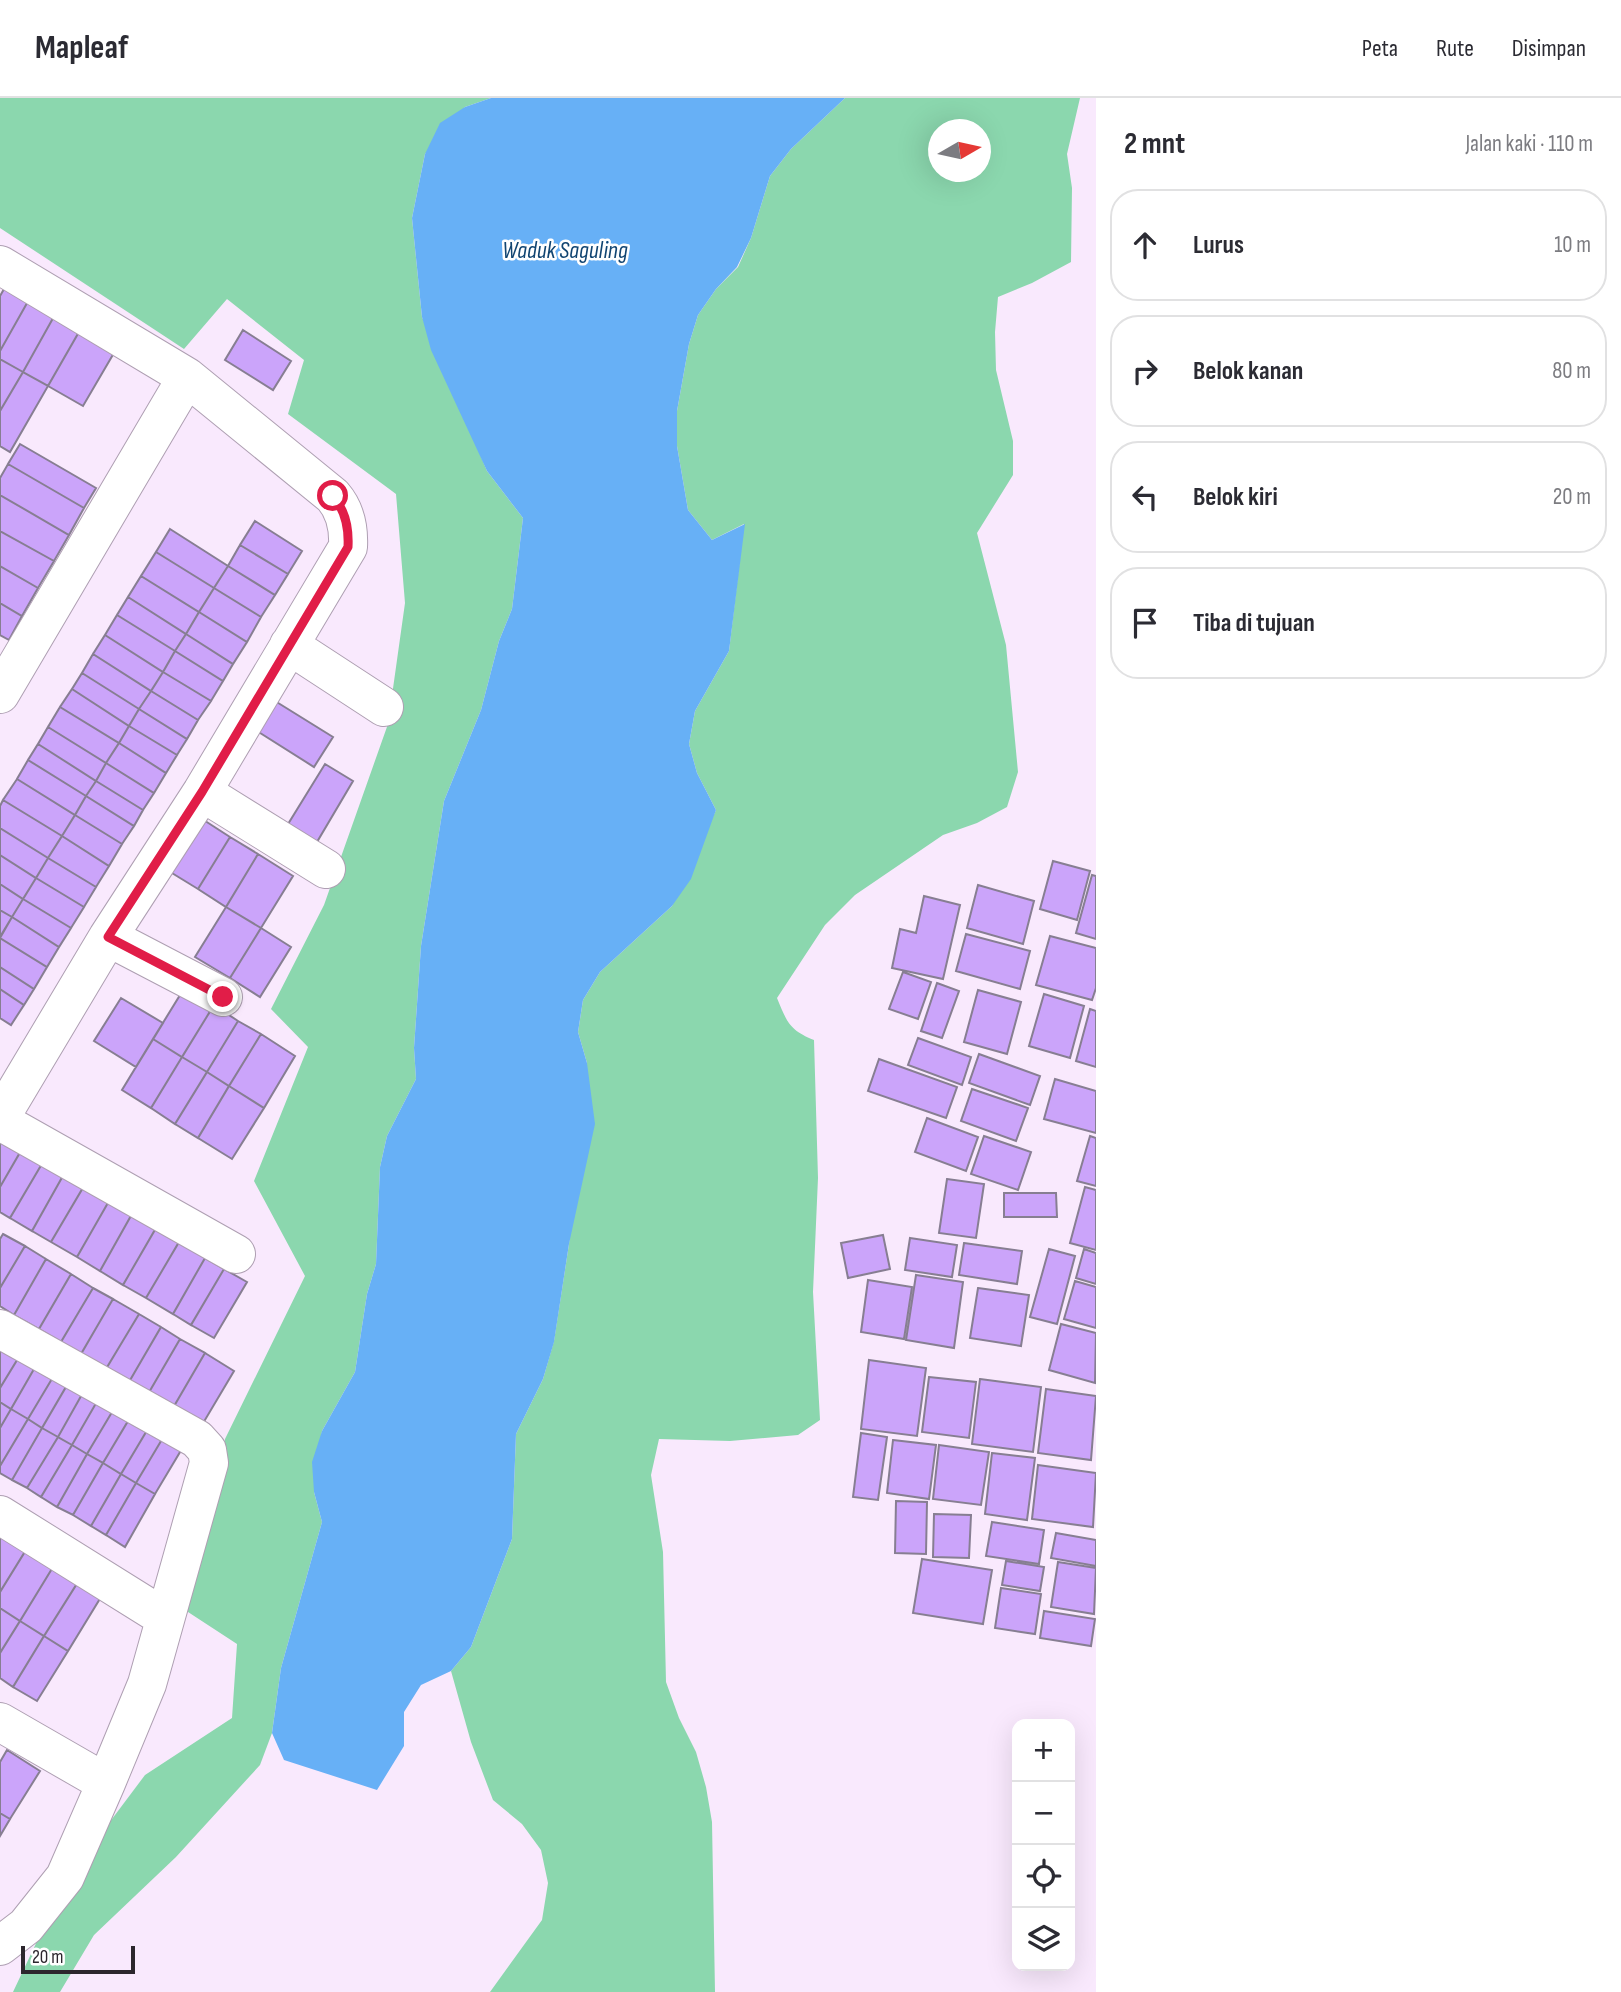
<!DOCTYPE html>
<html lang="id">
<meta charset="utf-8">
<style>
body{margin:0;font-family:"Sofia Sans Condensed",sans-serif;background:#f7f7f7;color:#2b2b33}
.controls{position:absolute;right:21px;bottom:21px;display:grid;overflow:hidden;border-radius:14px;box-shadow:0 7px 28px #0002}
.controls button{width:63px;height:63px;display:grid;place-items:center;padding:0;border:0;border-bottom:2px solid #e1e1e2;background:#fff;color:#2b2b33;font:35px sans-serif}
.compass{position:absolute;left:928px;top:21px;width:63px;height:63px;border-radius:50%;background:#fff;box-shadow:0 7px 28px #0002;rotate:81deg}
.scale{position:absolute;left:21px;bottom:18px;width:114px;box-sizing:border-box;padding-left:7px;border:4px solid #2c262d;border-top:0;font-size:19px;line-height:24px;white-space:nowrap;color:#2c262d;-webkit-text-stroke:5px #fff;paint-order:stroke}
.stop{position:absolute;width:21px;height:21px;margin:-16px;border:5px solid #e11d48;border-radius:50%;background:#fff}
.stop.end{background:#e11d48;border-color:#fff;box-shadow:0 2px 7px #0008}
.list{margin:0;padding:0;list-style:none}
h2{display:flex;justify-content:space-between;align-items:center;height:91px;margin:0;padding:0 28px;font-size:30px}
h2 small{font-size:23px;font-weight:400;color:#7c7c81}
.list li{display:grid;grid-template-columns:46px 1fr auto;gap:21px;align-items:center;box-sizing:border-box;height:112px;margin:0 14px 14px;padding:0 14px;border:2px solid #e1e1e2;border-radius:28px}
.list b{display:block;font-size:26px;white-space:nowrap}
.list em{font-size:23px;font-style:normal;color:#7c7c81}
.icon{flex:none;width:38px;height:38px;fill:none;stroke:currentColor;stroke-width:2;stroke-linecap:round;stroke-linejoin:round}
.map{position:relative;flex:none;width:1096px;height:1894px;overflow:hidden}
header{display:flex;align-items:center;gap:42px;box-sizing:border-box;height:98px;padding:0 35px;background:#fff;border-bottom:2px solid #e1e1e2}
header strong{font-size:33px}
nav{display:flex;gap:38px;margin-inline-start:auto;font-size:24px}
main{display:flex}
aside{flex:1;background:#fff}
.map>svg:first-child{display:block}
.green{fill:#8bd7ae;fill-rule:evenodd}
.water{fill:#67b0f6}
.building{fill:#cba4fa;stroke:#877e92;stroke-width:2}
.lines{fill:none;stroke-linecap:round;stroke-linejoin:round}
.minor-casing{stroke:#ae9fb2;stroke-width:40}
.minor{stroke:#fff;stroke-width:38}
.route{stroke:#e11d48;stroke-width:9}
.labels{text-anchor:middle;stroke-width:5;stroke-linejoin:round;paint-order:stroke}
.water-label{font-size:24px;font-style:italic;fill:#114572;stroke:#fff}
</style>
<header>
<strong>Mapleaf</strong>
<nav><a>Peta</a><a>Rute</a><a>Disimpan</a></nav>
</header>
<main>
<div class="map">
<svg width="1096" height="1894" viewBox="0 0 1096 1894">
<rect width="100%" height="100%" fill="#f9e9fd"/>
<path class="green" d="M0,0H491L465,9L425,56L412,120L422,219L487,373L523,420L512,511L499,543L481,612L444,703L421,848L414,950L416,981L387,1038L380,1069L376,1166L367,1196L355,1274L322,1333L314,1394L322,1424L281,1570L272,1635L260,1667L176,1759L94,1837L60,1894H13L48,1820L94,1745L145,1677L232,1620L237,1546L162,1497L217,1398L225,1341L305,1178L254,1083L308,949L271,911L324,807L388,626L405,505L396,396L288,316L304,262L227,201L184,251L0,130Z
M845,0H1080L1067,56L1072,90L1071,164L1032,185L998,199L995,234L996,272L1013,343V377L977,435L1006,547L1018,674L1007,709L977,725L943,737L855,797L825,827L777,900C787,924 789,932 814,942L818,1080L813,1194L820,1322L798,1337L730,1343L659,1341L651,1377L663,1454L666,1584L679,1620L696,1654L706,1689L712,1724L715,1894H490L542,1822L548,1785L541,1752L522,1726L493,1702L471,1644L451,1573L471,1549L512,1441L516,1336L543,1281L554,1243L569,1146L587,965L578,934L583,902L600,874L672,808L716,712L697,675L689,646L695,613L729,553L744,426L712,442L688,412L677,348V313L689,246L698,217L716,191L738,169L751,140L770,78L791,51ZM939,32H981V74H939Z"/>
<path class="water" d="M491,0H845L791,51L770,78L751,140L737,169L716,191L698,217L689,246L677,313V348L688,412L712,442L745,426L729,553L695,613L689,646L697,675L716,712L691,781L672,808L600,874L583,902L578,934L587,965L595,1026L569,1146L554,1244L543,1281L516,1336L512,1441L471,1549L451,1573L421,1587L404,1614V1648L377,1692L284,1662L272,1635L281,1570L322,1424L314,1394L312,1364L322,1333L355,1274L367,1196L376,1166L380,1069L387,1038L416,981L414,950L421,848L444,703L481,612L499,543L512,511L523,420L487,373L431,252L422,219L412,120L425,56L440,25L465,9Z"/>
<path class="building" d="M8,184L31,198L0,253V198Z
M31,198L57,213L23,274L0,261V253Z
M57,213L83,227L48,288L23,274Z
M83,227L118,248L83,308L48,288Z
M243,232L291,263L273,292L225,262Z
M0,261L23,274L0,313Z
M23,274L48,288L10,354L0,348V313Z
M20,346L96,390L84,410L8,366Z
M8,366L84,410L69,437L0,397V380Z
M0,397L69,437L54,463L0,433Z
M255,423L302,453L288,476L240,447Z
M170,431L228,468L214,490L156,454Z
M0,433L54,463L38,490L0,468Z
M240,447L288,476L275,497L228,468Z
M156,454L214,490L199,514L141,478Z
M0,468L38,490L22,518L0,505Z
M228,468L275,497L261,519L214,490Z
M141,478L199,514L186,536L128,499Z
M214,490L261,519L247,544L199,514Z
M128,499L186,536L175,553L117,517Z
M0,505L22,518L9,542L0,537Z
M199,514L247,544L233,566L186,536Z
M117,517L175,553L163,574L105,537Z
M186,536L233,566L223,583L175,553Z
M105,537L163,574L151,593L93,556Z
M175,553L223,583L211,603L163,574Z
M93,556L151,593L139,611L82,575Z
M163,574L211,603L198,622L151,593Z
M82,575L139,611L129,628L72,591Z
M72,591L129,628L119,645L60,609Z
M151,593L198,622L187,641L139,611Z
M275,603L333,639L314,669L257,633Z
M60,609L119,645L106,665L48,629Z
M139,611L187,641L177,657L129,628Z
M129,628L177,657L166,675L119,645Z
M48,629L106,665L96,683L38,646Z
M119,645L166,675L154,695L106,665Z
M38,646L96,683L86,698L28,662Z
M28,662L86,698L75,717L17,681Z
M106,665L154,695L143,712L96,683Z
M325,666L353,683L314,749L285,731Z
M17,681L75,717L62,738L3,702Z
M96,683L143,712L134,728L86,698Z
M86,698L134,728L122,746L75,717Z
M3,702L62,738L48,760L0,730V708Z
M75,717L122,746L109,768L62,738Z
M199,719L230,739L198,791L167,772Z
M0,730L48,760L36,780L0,757Z
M62,738L109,768L96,789L48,760Z
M230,739L258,756L226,809L198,791Z
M258,756L293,778L261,830L226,809Z
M0,757L36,780L23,801L0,786Z
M48,760L96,789L84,809L36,780Z
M1053,763L1090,773L1077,822L1040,811Z
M1092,777L1096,778V841L1076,835Z
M36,780L84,809L71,830L23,801Z
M0,786L23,801L12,819L0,812Z
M978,787L1034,803L1023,846L967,830Z
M924,798L960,807L943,881L892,870L900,831L916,835Z
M23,801L71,830L59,849L12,819Z
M226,809L261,830L230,880L195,859Z
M0,812L12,819L0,839Z
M12,819L59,849L47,869L0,840Z
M261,830L291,849L260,899L230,880Z
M966,836L1030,853L1020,891L956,873Z
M1050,838L1096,850V890L1092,902L1036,887Z
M0,840L47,869L34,891L0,869Z
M0,869L34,891L24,907L0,891Z
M903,874L931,884L918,921L889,911Z
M937,885L959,893L942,940L921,933Z
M185,889L214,907L182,959L153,941Z
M0,891L24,907L11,927L0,920Z
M978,892L1021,904L1007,956L964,944Z
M1044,896L1084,908L1070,960L1029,948Z
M121,900L163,925L136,969L94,943Z
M214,907L238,923L207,974L182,959Z
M1090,911L1096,913V969L1076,963Z
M238,923L261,936L229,988L207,974Z
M261,936L295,958L264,1010L229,988Z
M918,940L971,959L962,987L908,967Z
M153,941L182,959L151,1010L122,992Z
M979,956L1040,978L1030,1007L969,985Z
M182,959L207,974L175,1026L151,1010Z
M879,961L957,989L946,1020L868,993Z
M207,974L229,988L198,1040L175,1026Z
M1055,981L1096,993V1035L1044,1021Z
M229,988L264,1010L232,1061L198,1040Z
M972,991L1028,1010L1016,1043L961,1023Z
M927,1020L978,1039L966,1073L915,1054Z
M0,1038L22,1051L0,1089Z
M984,1038L1031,1054L1018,1092L971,1076Z
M1090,1038L1096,1040V1088L1077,1083Z
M22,1051L43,1064L10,1120L0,1114V1089Z
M43,1064L64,1076L32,1133L10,1120Z
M64,1076L84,1088L51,1144L32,1133Z
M947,1081L984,1086L976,1140L939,1135Z
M84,1088L109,1103L77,1159L51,1144Z
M1085,1089L1096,1092V1152L1070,1145Z
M1004,1095H1056L1057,1119H1004Z
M109,1103L132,1116L100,1173L77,1159Z
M132,1116L156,1130L123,1187L100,1173Z
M156,1130L179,1144L146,1200L123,1187Z
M3,1136L25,1148L0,1190V1141Z
M883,1137L890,1171L848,1180L841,1145Z
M910,1140L957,1147L952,1179L905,1172Z
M179,1144L205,1160L173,1216L146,1200Z
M964,1145L1022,1153L1017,1186L959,1177Z
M25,1148L46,1161L14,1217L0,1208V1190Z
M1049,1151L1075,1158L1057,1226L1030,1219Z
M1084,1151L1096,1155V1186L1076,1180Z
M205,1160L224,1171L191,1227L173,1216Z
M46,1161L71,1176L39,1231L14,1217Z
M224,1171L247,1184L214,1240L191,1227Z
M71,1176L93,1190L61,1244L39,1231Z
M916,1177L963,1184L954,1250L906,1242Z
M868,1182L912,1189L904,1241L861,1234Z
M1075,1183L1096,1189V1230L1064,1221Z
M93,1190L113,1201L81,1256L61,1244Z
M978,1190L1029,1197L1021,1248L970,1240Z
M113,1201L139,1216L106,1271L81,1256Z
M139,1216L161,1229L129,1284L106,1271Z
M1061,1226L1096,1235L1095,1285L1049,1272Z
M161,1229L180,1241L148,1296L129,1284Z
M180,1241L205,1255L173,1310L148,1296Z
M0,1250L22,1254L0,1290Z
M22,1254L38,1264L11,1311L0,1304V1290Z
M205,1255L234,1273L202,1327L173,1310Z
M869,1262L926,1270L917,1338L861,1331Z
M38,1264L56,1274L28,1321L11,1311Z
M56,1274L70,1282L42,1330L28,1321Z
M929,1279L976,1284L969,1340L922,1334Z
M980,1281L1041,1289L1033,1354L972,1346Z
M70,1282L85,1291L58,1339L42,1330Z
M85,1291L99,1300L72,1347L58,1339Z
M1046,1291L1096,1298L1091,1362L1038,1355Z
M99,1300L115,1309L87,1356L72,1347Z
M0,1304L11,1311L0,1330Z
M115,1309L131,1318L103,1365L87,1356Z
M11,1311L28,1321L0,1368V1330Z
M131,1318L149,1329L121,1376L103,1365Z
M28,1321L42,1330L12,1382L0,1375V1368Z
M149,1329L164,1338L136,1385L121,1376Z
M42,1330L58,1339L27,1390L12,1382Z
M861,1335L887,1339L878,1402L853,1399Z
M164,1338L183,1349L155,1396L136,1385Z
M58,1339L72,1347L41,1399L27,1390Z
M893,1342L936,1347L929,1401L887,1395Z
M72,1347L87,1356L57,1409L41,1399Z
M939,1347L989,1354L981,1407L933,1401Z
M992,1355L1035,1360L1027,1422L985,1416Z
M87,1356L103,1365L73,1417L57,1409Z
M103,1365L121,1376L91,1428L73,1417Z
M1038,1367L1096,1375L1093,1429L1032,1421Z
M121,1376L136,1385L106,1437L91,1428Z
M136,1385L155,1396L125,1449L106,1437Z
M896,1403L927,1404L926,1456L895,1455Z
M934,1416L971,1417L969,1460L933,1459Z
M992,1424L1044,1432L1039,1466L986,1458Z
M1056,1435L1096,1442V1468L1051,1460Z
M0,1436L26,1452L0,1494Z
M26,1452L53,1469L20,1523L0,1510V1494Z
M922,1461L992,1472L983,1526L913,1515Z
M1006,1463L1044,1469L1040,1493L1002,1487Z
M1058,1464L1096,1470L1094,1516L1051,1509Z
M53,1469L78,1484L44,1538L20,1523Z
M78,1484L101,1499L68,1553L44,1538Z
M1001,1490L1041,1496L1035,1536L995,1530Z
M0,1510L20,1523L0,1555Z
M1044,1513L1095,1521L1091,1548L1040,1540Z
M20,1523L44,1538L13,1589L0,1580V1555Z
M44,1538L68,1553L37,1603L13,1589Z
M7,1652L40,1673L10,1721L0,1715V1664Z
M0,1715L10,1721L0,1738Z"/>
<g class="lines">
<g class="minor-casing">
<path id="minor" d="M0,167L187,279L0,596
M289,547L384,609
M202,694L326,771
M108,839L223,899
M0,1020L108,839L202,694L348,449C349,430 346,413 333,398L187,279
M0,1023L236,1156
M0,1231L197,1341L207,1352L209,1365L147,1586L106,1685L65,1779L26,1828L0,1848
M0,1417L165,1520
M0,1624L106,1685"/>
</g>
<use href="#minor" class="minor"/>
</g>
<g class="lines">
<path class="route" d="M223,899L108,839L202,694L348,449C349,430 346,413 333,398"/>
</g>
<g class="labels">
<g class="water-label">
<text x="565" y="160">Waduk Saguling</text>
</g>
</g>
</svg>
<div class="controls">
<button>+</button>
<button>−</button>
<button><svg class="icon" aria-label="locate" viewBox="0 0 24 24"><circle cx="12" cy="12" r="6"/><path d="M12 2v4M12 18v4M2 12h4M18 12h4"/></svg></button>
<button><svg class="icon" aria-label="layers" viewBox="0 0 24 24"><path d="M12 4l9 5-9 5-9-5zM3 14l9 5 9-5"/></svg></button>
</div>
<svg class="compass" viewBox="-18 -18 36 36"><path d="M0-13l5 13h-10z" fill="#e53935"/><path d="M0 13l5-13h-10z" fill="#7c7c81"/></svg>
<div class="scale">20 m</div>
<div class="stop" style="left:333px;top:398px"></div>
<div class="stop end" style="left:223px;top:899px"></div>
</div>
<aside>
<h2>2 mnt<small>Jalan kaki · 110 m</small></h2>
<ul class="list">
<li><svg class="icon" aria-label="ahead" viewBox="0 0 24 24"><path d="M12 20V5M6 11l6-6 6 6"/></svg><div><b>Lurus</b></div><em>10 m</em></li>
<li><svg class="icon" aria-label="right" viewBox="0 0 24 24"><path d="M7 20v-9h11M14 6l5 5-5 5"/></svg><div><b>Belok kanan</b></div><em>80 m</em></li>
<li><svg class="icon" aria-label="left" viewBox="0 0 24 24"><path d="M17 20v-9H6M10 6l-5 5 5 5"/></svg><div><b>Belok kiri</b></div><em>20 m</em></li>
<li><svg class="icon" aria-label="arrive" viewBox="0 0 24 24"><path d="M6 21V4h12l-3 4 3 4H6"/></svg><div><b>Tiba di tujuan</b></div></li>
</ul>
</aside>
</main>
